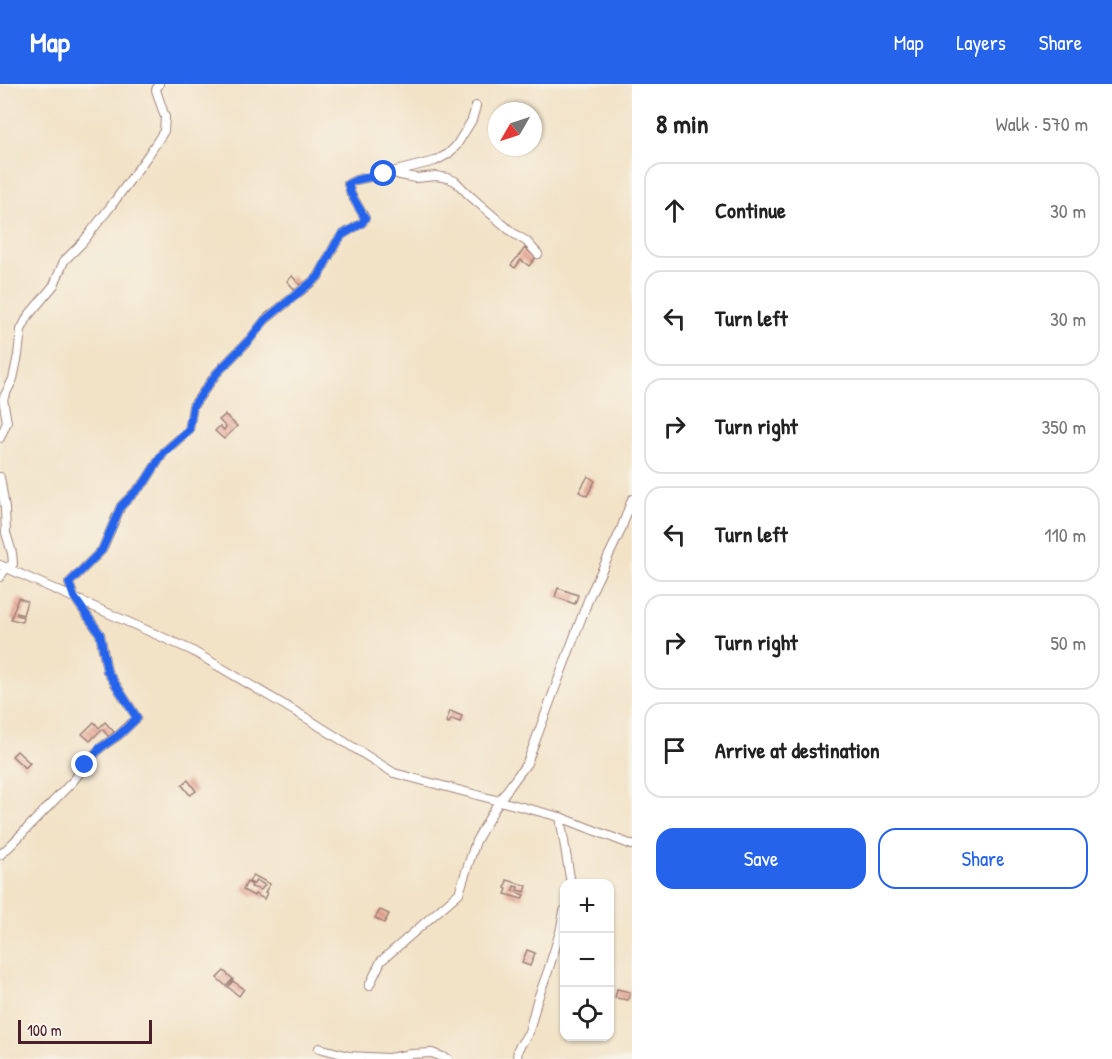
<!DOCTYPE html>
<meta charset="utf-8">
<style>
body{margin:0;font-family:"Patrick Hand",sans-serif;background:#f2f2f2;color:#222}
.controls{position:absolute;right:18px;bottom:18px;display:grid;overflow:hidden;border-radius:12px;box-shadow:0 2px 4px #0004}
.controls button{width:54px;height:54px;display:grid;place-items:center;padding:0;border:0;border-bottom:2px solid #e0e0e0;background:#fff;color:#222;font:30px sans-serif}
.compass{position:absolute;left:488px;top:18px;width:54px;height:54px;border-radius:50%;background:#fff;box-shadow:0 2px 4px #0004;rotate:231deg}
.scale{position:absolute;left:18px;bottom:15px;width:134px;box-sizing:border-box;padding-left:6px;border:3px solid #4a1f2b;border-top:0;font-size:16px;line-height:21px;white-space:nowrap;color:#4a1f2b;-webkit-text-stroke:4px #f7f3e8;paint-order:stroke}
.stop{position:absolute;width:18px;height:18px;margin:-14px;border:4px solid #2563eb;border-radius:50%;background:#fff}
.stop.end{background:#2563eb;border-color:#fff;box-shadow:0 2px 6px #0008}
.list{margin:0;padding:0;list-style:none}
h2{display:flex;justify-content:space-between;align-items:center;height:78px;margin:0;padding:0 24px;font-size:26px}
h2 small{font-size:20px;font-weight:400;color:#767676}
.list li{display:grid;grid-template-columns:39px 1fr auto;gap:18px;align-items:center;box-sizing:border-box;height:96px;margin:0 12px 12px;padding:0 12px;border:2px solid #e0e0e0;border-radius:18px}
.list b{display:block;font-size:22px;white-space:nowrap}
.list em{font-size:20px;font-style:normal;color:#767676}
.actions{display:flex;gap:12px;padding:18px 24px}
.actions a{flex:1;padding:14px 0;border:2px solid #2563eb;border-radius:18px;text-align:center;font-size:21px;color:#2563eb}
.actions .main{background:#2563eb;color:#fff}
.icon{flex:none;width:33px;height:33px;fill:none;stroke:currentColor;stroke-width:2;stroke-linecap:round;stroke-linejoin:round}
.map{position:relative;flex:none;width:632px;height:975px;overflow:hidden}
header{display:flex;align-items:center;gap:36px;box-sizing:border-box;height:84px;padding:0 30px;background:#2563eb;color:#fff}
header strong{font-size:28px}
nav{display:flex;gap:33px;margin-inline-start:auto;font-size:21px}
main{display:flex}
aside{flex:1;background:#fff}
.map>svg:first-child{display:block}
.building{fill:url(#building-back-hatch)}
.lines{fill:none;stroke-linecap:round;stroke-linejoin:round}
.minor-casing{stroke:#9e8078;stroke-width:10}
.minor{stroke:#fff;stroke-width:8}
.route{stroke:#2563eb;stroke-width:8}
</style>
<header>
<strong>Map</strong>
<nav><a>Map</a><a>Layers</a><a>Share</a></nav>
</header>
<main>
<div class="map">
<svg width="632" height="975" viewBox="0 0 632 975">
<defs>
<pattern id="building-back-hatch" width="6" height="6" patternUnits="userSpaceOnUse" patternTransform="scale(1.5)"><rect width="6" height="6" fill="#ebaa98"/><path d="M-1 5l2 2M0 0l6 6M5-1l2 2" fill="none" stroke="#c08a7c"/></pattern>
</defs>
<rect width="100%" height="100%" fill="#f7f3e8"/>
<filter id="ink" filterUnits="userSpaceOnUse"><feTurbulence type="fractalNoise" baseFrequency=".0167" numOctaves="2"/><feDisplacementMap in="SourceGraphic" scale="12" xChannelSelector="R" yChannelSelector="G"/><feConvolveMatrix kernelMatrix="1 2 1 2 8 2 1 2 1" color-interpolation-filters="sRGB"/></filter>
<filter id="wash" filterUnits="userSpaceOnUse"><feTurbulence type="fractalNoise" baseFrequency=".008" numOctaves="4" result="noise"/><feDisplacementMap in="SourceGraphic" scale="24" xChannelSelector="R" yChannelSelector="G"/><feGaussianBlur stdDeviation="1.35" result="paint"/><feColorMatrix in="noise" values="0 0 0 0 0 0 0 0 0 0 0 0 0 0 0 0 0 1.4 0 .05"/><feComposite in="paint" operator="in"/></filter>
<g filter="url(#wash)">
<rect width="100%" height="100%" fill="#f2e2c6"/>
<g id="blocks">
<path class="building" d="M525,164L536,173L529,182L521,176L515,184L511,181Z
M292,192L301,202L296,207L287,197Z
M225,331L237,342L224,355L215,347L220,342L224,346L226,343L219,336Z
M588,392L595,397L587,412L579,408Z
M558,504L578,511L575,520L555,513Z
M18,514L27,517L23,531L17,529V531L23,533L22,538L11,535Z
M450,627L462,632L460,638L451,635L449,639L446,638Z
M94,638L99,644L105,638L114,648L109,653L102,645L90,657L82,650Z
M17,667L30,679L25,684L12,672Z
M188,696L196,707L190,711L182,701Z
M253,791L270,800L265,808L267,809L264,815L255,810L254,812L243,806L247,798L252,801L251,803L261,806L265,801L256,796L254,800L249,798Z
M507,796L527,802L525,808L517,806L518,803L514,802L513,807L524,811L522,815L505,810L507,805L505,804Z
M380,826L389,830L384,839L375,834Z
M527,866L535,869L530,882L522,879Z
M224,887L233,895L226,902L217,894Z
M233,897L244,905L239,912L228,903Z
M617,905L630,908L628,916L615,914Z"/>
</g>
</g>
<g filter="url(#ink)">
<use href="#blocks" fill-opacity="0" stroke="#9e8078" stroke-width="1.5"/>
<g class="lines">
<g class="minor-casing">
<path id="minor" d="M392,88L435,77L448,70L456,62L472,36L476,22
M0,354L7,338L3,315L13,295L18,271L21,246L28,232L54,201L64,177L82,159L111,122L149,70L164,47L165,33L156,6L159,0
M0,393L5,424L6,449L12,469L13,480L6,484L0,493
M0,481L191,566L308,635L394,689L560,733L632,761
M560,733L571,800
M0,771L11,761L73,697L100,664L119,651L137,634L107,587L100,550L74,513L69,499L102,466L121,422L145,398L164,368L189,346L193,322L217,289L250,255L265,236L318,193L336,159L342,151L362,139L365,134L351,110L348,100L356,96L392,88L400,91L416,94L436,92L448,94L455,97L469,111L513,149L526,157L538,170
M369,902L381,877L459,809L476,757L499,717L527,679L590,511L620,448L632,415
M319,964L349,972L388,974L412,970L432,969L448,975
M517,975L518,965L529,948L537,917L548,887L560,848L564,827"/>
</g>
<use href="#minor" class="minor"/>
</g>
</g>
<g class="lines" filter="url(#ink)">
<path class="route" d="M85,681L100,664L119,651L137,634L107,587L100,550L74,513L69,499L102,466L121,422L145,398L164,368L189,346L193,322L217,289L250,255L265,236L318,193L336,159L342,151L362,139L365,134L351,110L348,100L356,96L384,90"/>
</g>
</svg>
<div class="controls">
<button>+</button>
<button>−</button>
<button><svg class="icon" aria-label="locate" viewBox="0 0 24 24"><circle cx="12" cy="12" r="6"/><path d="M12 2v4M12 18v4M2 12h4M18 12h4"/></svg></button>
</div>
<svg class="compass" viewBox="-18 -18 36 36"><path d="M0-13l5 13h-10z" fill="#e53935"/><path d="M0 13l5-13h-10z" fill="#767676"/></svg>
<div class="scale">100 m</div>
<div class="stop" style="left:384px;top:90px"></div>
<div class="stop end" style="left:85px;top:681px"></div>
</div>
<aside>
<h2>8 min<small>Walk · 570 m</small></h2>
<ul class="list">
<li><svg class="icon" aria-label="ahead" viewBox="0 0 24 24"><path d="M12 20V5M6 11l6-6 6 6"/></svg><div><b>Continue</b></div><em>30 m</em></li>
<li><svg class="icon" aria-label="left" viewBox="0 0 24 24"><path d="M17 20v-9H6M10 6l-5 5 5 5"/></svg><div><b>Turn left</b></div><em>30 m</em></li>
<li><svg class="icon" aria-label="right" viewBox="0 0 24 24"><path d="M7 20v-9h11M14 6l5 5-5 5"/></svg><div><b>Turn right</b></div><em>350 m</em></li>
<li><svg class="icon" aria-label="left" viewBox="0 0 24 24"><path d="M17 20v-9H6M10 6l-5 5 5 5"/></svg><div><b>Turn left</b></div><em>110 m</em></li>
<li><svg class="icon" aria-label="right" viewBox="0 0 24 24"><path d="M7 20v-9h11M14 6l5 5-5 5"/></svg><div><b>Turn right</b></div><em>50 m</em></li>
<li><svg class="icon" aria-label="arrive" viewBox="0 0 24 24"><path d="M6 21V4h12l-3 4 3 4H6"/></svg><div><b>Arrive at destination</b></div></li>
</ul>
<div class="actions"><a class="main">Save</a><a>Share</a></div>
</aside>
</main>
